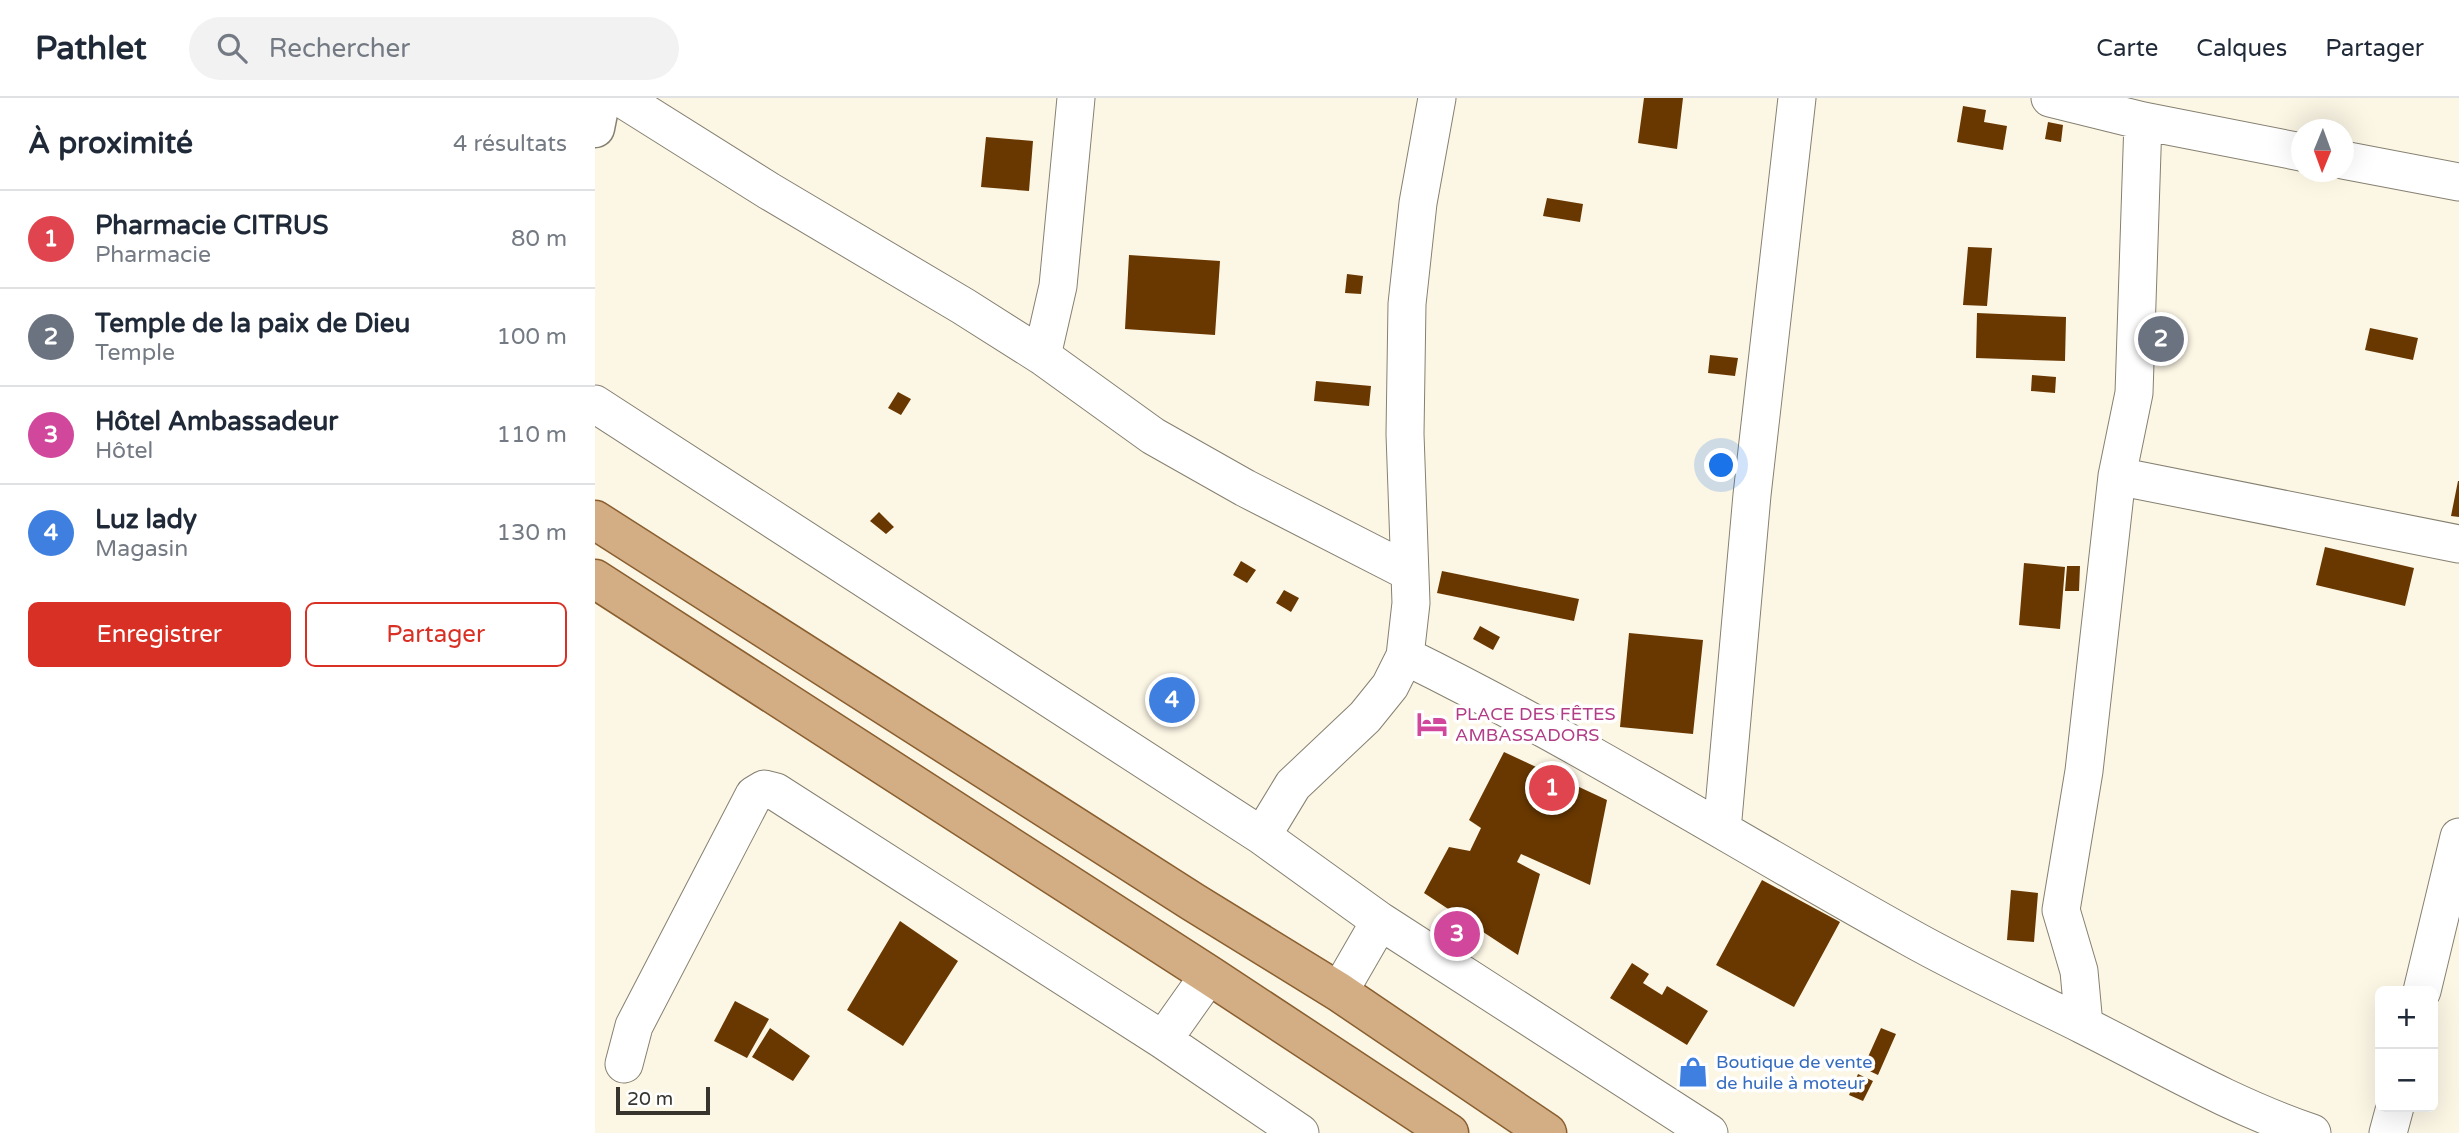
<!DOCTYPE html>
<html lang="fr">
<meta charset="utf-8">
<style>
body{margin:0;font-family:"Varela Round",sans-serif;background:#f2f2f3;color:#1f2937}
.controls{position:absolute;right:21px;bottom:21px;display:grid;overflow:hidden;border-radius:10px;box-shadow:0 7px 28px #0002}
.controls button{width:63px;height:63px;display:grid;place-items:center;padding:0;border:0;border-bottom:2px solid #e0e1e3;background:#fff;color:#1f2937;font:35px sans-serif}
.compass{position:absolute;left:1696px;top:21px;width:63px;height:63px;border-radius:50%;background:#fff;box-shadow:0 7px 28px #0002;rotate:181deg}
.scale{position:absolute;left:21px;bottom:18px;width:94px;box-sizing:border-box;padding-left:7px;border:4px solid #37342e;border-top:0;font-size:19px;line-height:24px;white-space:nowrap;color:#37342e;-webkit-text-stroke:5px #fff;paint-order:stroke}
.you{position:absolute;left:1127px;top:368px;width:24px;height:24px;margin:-18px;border:5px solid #fff;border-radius:50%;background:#1a73e8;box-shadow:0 0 0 10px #1a73e833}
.badge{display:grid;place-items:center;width:46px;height:46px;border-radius:50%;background:#d93025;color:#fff;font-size:23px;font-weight:700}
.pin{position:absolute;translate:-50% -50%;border:4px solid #fff;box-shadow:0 2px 7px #0006}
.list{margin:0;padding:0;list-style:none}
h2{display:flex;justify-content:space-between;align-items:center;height:91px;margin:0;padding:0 28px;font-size:30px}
h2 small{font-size:23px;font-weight:400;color:#747a83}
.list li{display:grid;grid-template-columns:46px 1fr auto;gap:21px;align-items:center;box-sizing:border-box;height:98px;padding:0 28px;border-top:2px solid #e0e1e3}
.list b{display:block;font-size:26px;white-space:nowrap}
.list p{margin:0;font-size:23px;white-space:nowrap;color:#747a83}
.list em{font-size:23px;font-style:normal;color:#747a83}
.actions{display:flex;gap:14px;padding:21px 28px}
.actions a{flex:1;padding:16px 0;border:2px solid #d93025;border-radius:10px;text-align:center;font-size:24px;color:#d93025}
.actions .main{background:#d93025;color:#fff}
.icon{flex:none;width:38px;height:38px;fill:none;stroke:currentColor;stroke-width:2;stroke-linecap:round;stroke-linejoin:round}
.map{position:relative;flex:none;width:1864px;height:1035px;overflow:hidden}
header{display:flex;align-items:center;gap:42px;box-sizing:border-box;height:98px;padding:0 35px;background:#fff;border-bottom:2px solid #e0e1e3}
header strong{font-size:33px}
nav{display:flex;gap:38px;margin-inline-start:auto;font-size:24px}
.search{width:490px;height:63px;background:#f2f2f3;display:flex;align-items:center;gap:18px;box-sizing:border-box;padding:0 24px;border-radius:38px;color:#747a83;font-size:26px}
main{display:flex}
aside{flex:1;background:#fff}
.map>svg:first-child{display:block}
.building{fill:#693800}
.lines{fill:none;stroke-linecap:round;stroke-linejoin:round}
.minor-casing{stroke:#868071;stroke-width:39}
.tertiary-casing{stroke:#868071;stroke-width:41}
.primary-casing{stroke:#8a5f30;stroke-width:41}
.minor{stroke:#fff;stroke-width:37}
.tertiary{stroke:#fff;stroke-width:38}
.primary{stroke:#d3ad83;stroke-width:38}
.labels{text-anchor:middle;stroke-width:7;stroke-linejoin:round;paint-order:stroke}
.hotel-label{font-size:18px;fill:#b23c85;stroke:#fff;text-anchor:start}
.shop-label{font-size:18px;fill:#366cbe;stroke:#fff;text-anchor:start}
</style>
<header>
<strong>Pathlet</strong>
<div class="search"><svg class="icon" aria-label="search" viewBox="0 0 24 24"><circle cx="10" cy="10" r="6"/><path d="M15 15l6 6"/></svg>Rechercher</div>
<nav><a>Carte</a><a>Calques</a><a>Partager</a></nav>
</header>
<main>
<aside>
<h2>À proximité<small>4 résultats</small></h2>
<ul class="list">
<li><span class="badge" style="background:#e0444e">1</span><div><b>Pharmacie CITRUS</b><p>Pharmacie</p></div><em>80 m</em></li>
<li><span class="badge" style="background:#6b7280">2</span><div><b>Temple de la paix de Dieu</b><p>Temple</p></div><em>100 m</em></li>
<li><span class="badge" style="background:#d1479c">3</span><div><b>Hôtel Ambassadeur</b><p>Hôtel</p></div><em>110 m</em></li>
<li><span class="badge" style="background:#3f7fe0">4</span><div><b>Luz lady</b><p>Magasin</p></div><em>130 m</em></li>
</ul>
<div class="actions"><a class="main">Enregistrer</a><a>Partager</a></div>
</aside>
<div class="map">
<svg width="1864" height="1035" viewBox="0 0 1864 1035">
<rect width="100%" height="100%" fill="#fcf6e5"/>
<path class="building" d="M1049,0H1088L1082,51L1043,45Z
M1368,8L1391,12L1389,24L1412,28L1408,52L1362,44Z
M1453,24L1468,27L1466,44L1450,41Z
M391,39L438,43L434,93L386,89Z
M952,100L988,106L985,124L948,118Z
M1373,149L1397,150L1392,208L1368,207Z
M534,157L625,163L620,237L530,231Z
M752,176L768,178L766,196L750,195Z
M1382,215L1471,219L1470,263L1381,260Z
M1775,230L1823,240L1818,262L1770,252Z
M1115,257L1143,260L1140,278L1113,275Z
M1437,277L1461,279L1460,295L1436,293Z
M721,283L776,288L774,308L719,303Z
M303,294L316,301L306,317L293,310Z
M1863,383H1864V419L1856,418Z
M284,414L299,429L291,436L275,423Z
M1730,449L1819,470L1810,508L1721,487Z
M646,463L661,472L652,485L638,477Z
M1429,465L1470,469L1465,531L1424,527Z
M1472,468H1485L1484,493H1470Z
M847,473L984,501L979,523L842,495Z
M689,492L704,500L696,514L681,505Z
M885,528L905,539L898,552L878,541Z
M1034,535L1108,542L1098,636L1025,629Z
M909,654L1012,702L995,787L926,756L922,764L945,776L923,857L829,795L854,749L875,753L886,730L874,722Z
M1167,782L1245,824L1199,909L1121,867Z
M1416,792L1443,795L1439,844L1412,842Z
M305,823L363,863L308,948L252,912Z
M1037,865L1054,876L1048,885L1067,897L1072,888L1113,913L1092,947L1015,900Z
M140,903L174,921L152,960L119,943Z
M175,930L215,958L198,983L157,959Z
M1286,930L1301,936L1283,977L1268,970Z
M1263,976L1278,983L1268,1003L1254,997Z"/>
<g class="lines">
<g class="minor-casing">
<path id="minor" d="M26,0L174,93L368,208L447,258L558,338L650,390L814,474
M1455,0L1548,23L1706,54
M1748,62L1864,84
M447,258L463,188L481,0
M0,306L667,738
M1522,378L1864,446
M810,558C983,643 1146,746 1314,839C1371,871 1430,898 1488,927C1564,965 1637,1008 1717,1035
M1127,732L1157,397L1202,0
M785,823L1114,1035
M1827,893L1864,739
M744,894L785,823L667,738L698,687L770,619L795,588L810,558L816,505L810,336L812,206L823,105L842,0
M1489,927L1484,873L1466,812L1489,673L1522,378L1539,295L1548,23
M568,942L614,877
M29,966L39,928L159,697L169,691L181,694L568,942L705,1035
M1793,1035L1800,1009"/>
</g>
<g class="tertiary-casing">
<path id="tertiary" d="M0,30L6,0"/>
</g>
<g class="primary-casing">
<path id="primary" d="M0,422L598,804L744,894L952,1035
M0,481L614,877L854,1035"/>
</g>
<use href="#minor" class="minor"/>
<use href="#tertiary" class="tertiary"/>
<use href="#primary" class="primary"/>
</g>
<defs>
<g id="hotel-bare" transform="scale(2.415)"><path d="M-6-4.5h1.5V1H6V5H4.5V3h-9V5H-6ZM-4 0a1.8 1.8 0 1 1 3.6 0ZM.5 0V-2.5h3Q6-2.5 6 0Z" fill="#d1479c" stroke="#fff" stroke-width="2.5" paint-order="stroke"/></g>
<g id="shop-bare" transform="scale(2.415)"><path d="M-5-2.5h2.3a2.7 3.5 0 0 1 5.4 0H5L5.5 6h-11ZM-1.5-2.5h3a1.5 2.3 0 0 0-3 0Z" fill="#3f7fe0" stroke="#fff" stroke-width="2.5" paint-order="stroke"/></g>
</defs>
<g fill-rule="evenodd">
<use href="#hotel-bare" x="837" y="626"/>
<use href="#shop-bare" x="1098" y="974"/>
</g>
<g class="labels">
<g class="hotel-label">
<text x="860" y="622">PLACE DES FÊTES<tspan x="860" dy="21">AMBASSADORS</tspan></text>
</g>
<g class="shop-label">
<text x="1121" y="970">Boutique de vente<tspan x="1121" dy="21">de huile à moteur</tspan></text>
</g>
</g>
</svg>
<div class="controls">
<button>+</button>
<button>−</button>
</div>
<svg class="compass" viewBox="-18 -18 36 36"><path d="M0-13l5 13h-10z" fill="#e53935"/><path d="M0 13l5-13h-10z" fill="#747a83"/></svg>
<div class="scale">20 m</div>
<div class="you"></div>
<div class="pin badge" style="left:957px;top:690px;background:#e0444e">1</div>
<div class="pin badge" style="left:1566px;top:241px;background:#6b7280">2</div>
<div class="pin badge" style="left:862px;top:836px;background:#d1479c">3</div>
<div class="pin badge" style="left:577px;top:602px;background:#3f7fe0">4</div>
</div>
</main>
